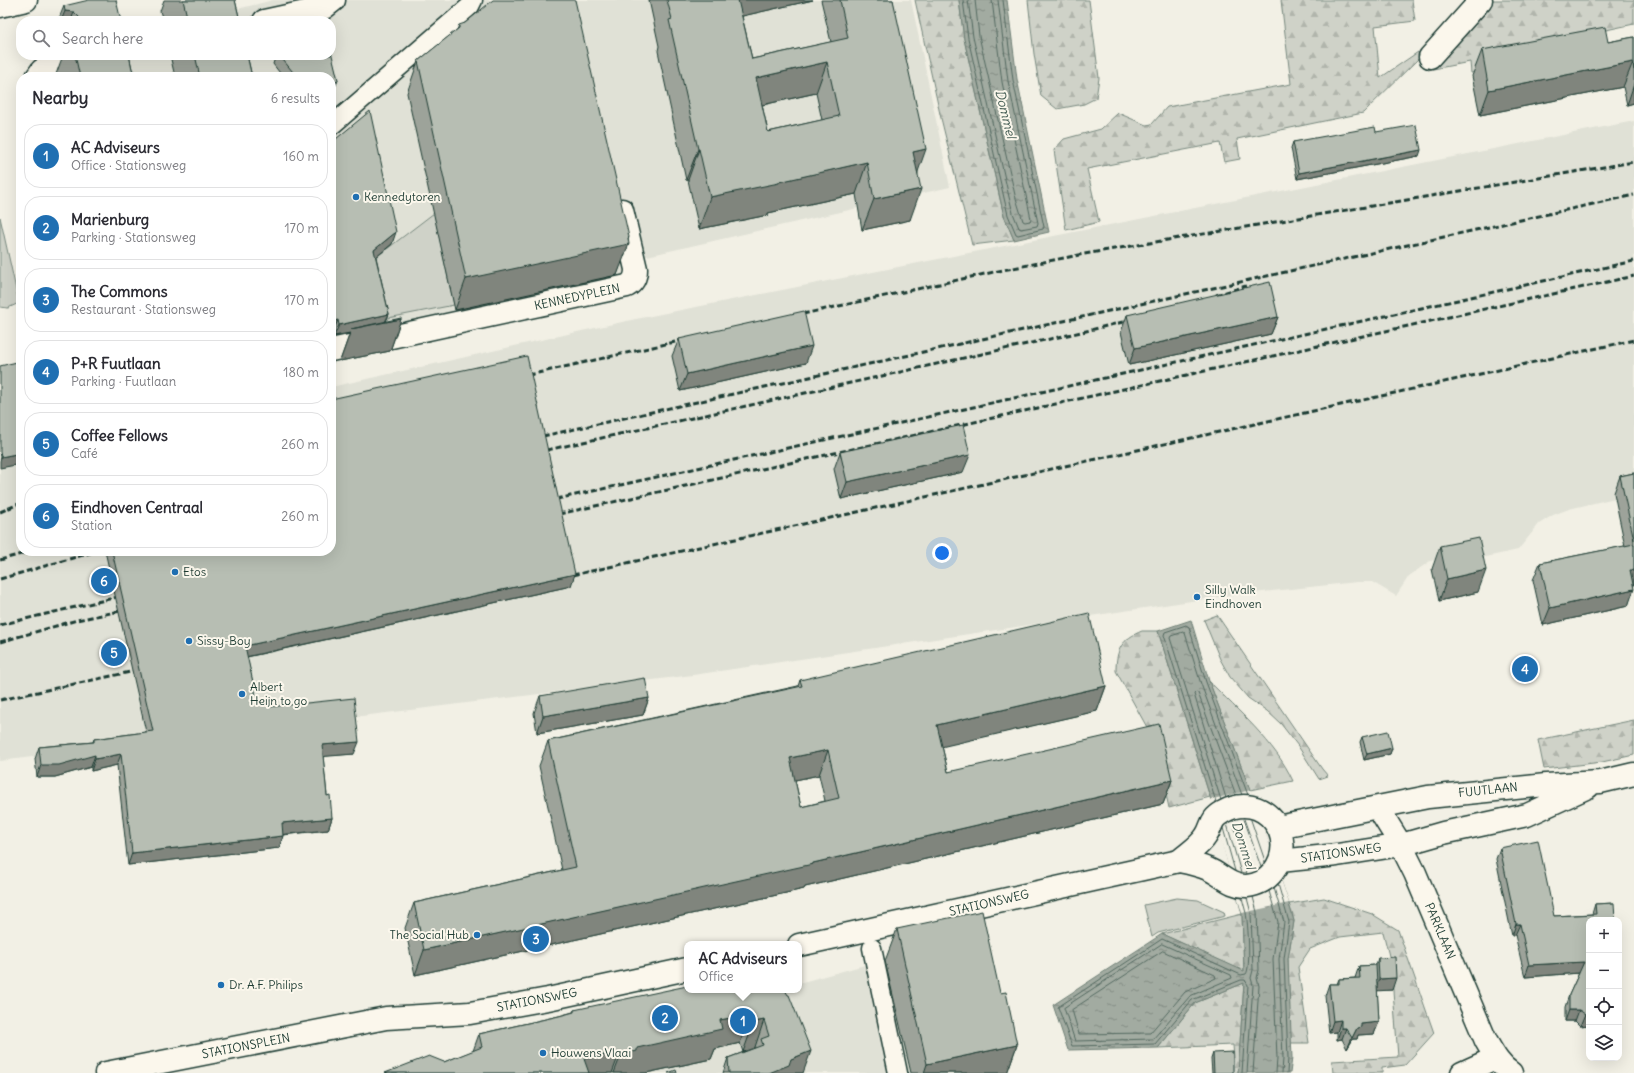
<!DOCTYPE html>
<meta charset="utf-8">
<style>
body{margin:0;font-family:Delius,sans-serif;background:#f2f2f3;color:#2b2b33}
.controls{position:absolute;right:12px;bottom:12px;display:grid;overflow:hidden;border-radius:8px;box-shadow:0 4px 16px #0002}
.controls button{width:36px;height:36px;display:grid;place-items:center;padding:0;border:0;border-bottom:1px solid #e1e1e2;background:#fff;color:#2b2b33;font:20px sans-serif}
.you{position:absolute;left:942px;top:553px;width:14px;height:14px;margin:-10px;border:3px solid #fff;border-radius:50%;background:#1a73e8;box-shadow:0 0 0 6px #1a73e833}
.badge{display:grid;place-items:center;width:26px;height:26px;border-radius:50%;background:#1f6fb2;color:#fff;font-size:13px;font-weight:700}
.pin{position:absolute;translate:-50% -50%;border:2px solid #fff;box-shadow:0 1px 4px #0006}
.popup{position:absolute;left:684px;top:941px;width:118px;height:52px;box-sizing:border-box;display:grid;place-content:center;border-radius:8px;background:#fff;filter:drop-shadow(0 1px 3px #0005);font-size:13px;white-space:nowrap;color:#7c7c81}
.popup b{font-size:15px;color:#2b2b33}
.popup::after{content:'';position:absolute;left:50%;top:100%;margin-left:-8px;border:8px solid transparent;border-top-color:#fff}
.list{margin:0;padding:0;list-style:none}
h2{display:flex;justify-content:space-between;align-items:center;height:52px;margin:0;padding:0 16px;font-size:17px}
h2 small{font-size:13px;font-weight:400;color:#7c7c81}
.list li{display:grid;grid-template-columns:26px 1fr auto;gap:12px;align-items:center;box-sizing:border-box;height:64px;margin:0 8px 8px;padding:0 8px;border:1px solid #e1e1e2;border-radius:16px}
.list b{display:block;font-size:15px;white-space:nowrap}
.list p{margin:0;font-size:13px;white-space:nowrap;color:#7c7c81}
.list em{font-size:13px;font-style:normal;color:#7c7c81}
.icon{flex:none;width:22px;height:22px;fill:none;stroke:currentColor;stroke-width:2;stroke-linecap:round;stroke-linejoin:round}
.map{position:relative;flex:none;width:1634px;height:1073px;overflow:hidden}
.search{position:absolute;background:#fff;box-shadow:0 4px 16px #0002;left:16px;top:16px;width:320px;height:44px;display:flex;align-items:center;gap:10px;box-sizing:border-box;padding:0 14px;border-radius:16px;color:#7c7c81;font-size:15px}
.panel{position:absolute;background:#fff;box-shadow:0 4px 16px #0002;left:16px;top:72px;width:320px;height:484px;border-radius:16px}
.map>svg:first-child{display:block}
.built{fill:#e0e1d6}
.green{fill:#cfd2c8;stroke:#77887e}
.forest{fill:url(#forest-firs);stroke:#77887e}
.water{fill:url(#water-ripples);stroke:#6e7f75}
.pier{fill:#f2f0e5}
.lines{fill:none;stroke-linecap:round;stroke-linejoin:round}
.shore{stroke:#536960;stroke-width:1}
.pedestrian-casing{stroke:#1f3d34;stroke-width:21}
.minor-casing{stroke:#1f3d34;stroke-width:25}
.tertiary-casing{stroke:#1f3d34;stroke-width:25}
.secondary-casing{stroke:#1f3d34;stroke-width:25}
.pedestrian{stroke:#fbf7ec;stroke-width:18}
.minor{stroke:#fbf7ec;stroke-width:22}
.tertiary{stroke:#fbf7ec;stroke-width:22}
.secondary{stroke:#fbf7ec;stroke-width:22}
.rail{stroke:#1f3d34;stroke-width:3;stroke-dasharray:6 3;stroke-linecap:butt}
.wall{fill:#9da39a;stroke:#1f3d34;fill-rule:evenodd}
.shaded-wall{fill:#80857d;stroke:#1f3d34}
.building{fill:#b7beb3;stroke:#1f3d34;fill-rule:evenodd}
.poi-dot{fill:#1f6fb2;stroke:#fbf7ec;stroke-width:1.5}
.labels{text-anchor:middle;stroke-width:4;stroke-linejoin:round;paint-order:stroke}
.poi-label{font-size:12px;fill:#1f3d34;stroke:#fbf7ec;text-anchor:start}
.street-label{font-size:12px;fill:#1f3d34;stroke:#fbf7ec}
.water-label{font-size:13px;font-style:italic;fill:#465e55;stroke:#fbf7ec}
</style>
<div class="map">
<svg width="1634" height="1073" viewBox="0 0 1634 1073">
<defs>
<pattern id="forest-firs" width="22" height="20" patternUnits="userSpaceOnUse"><rect width="22" height="20" fill="#cfd2c8"/><path d="M5 1l3.5 6h-7zM16 11l3.5 6h-7z" fill="#b1b5ac"/></pattern>
<pattern id="water-ripples" width="26" height="14" patternUnits="userSpaceOnUse"><rect width="26" height="14" fill="#a2aba1"/><path d="M2 4q2-2 4 0t4 0M15 11q2-2 4 0t4 0" fill="none" stroke="#838c84"/></pattern>
</defs>
<rect width="100%" height="100%" fill="#f2f0e5"/>
<filter id="ink" filterUnits="userSpaceOnUse"><feTurbulence type="fractalNoise" baseFrequency=".025" numOctaves="2"/><feDisplacementMap in="SourceGraphic" scale="8" xChannelSelector="R" yChannelSelector="G"/><feConvolveMatrix kernelMatrix="1 2 1 2 8 2 1 2 1" color-interpolation-filters="sRGB"/></filter>
<g filter="url(#ink)">
<path class="built" d="M273,0H911L950,187L643,257L624,282L331,346V77H41L37,60L57,55H331V21H191Z
M1634,121V489L1614,493L1615,498L1569,509L1553,515L1539,524L1518,550L1454,564L1452,556L1430,561L1409,576L1396,596L1372,582H1357L1225,596L693,675L0,761V462L21,455V551H331V387L631,320Z
M971,936L995,1073H468L773,990H799V983Z"/>
<path class="green" d="M434,213L454,305L383,319L370,262Z
M0,217L19,303L8,308L0,307Z
M1177,898L1198,900L1224,912L1225,916L1158,933L1152,937L1144,905Z"/>
<path class="forest" d="M915,0H959L964,39L1000,199L1004,216L1014,240L972,245L940,114Z
M1028,0H1089L1099,78L1096,98L1084,104L1057,109L1041,96L1034,54Z
M1281,0H1412L1415,21L1375,26L1380,78L1418,52L1419,58L1363,113L1237,139L1240,159L1224,162L1220,143L1087,169L1099,222L1066,230L1054,150L1064,139L1101,129L1118,113L1146,125L1152,124L1167,107L1291,84Z
M1486,0H1634V24L1592,33L1596,50L1471,73L1470,62L1428,70Z
M1217,615L1322,769L1328,776L1319,779L1298,746L1281,724L1267,711L1248,698L1230,677L1220,659L1204,620Z
M1142,631H1158L1210,797L1169,808L1154,740L1116,671C1116,649 1122,639 1142,631Z
M1209,681C1239,712 1275,742 1293,781L1250,790Z
M1634,720V755L1602,762L1544,769L1538,740Z
M1324,898L1372,914L1398,930L1434,1033L1405,1065L1382,1068V1073H1333L1332,1061L1398,1057L1391,964L1383,932L1340,937L1310,949L1298,967L1309,1043H1290L1288,959L1294,921L1289,904Z
M1242,914L1244,972L1162,934Z
M1244,983L1238,1073H1231V1059L1234,1058L1233,1045L1158,1048L1195,1003Z"/>
<path class="water" d="M959,0H1007L1017,79L1049,232L1014,240L1004,216L964,39Z
M1191,620L1209,681L1249,787L1289,904L1294,921L1288,959L1292,1058L1290,1073H1238L1244,983L1195,1003L1158,1048L1068,1050L1053,1005L1162,934L1244,971L1242,914L1210,797L1158,631Z"/>
<path class="pier" d="M1251,790L1289,903L1242,913L1209,800Z"/>
<g class="lines">
<path class="shore" d="M963,0L968,38L1004,198L1008,215L1016,234L1018,235L1043,229L1044,227L1013,80L1003,0
M968,0L973,37L1009,197L1013,213L1019,228L1021,229L1037,226L1038,223L1008,81L998,0
M975,0L979,36L1015,195L1023,221L1025,222L1030,221L1031,219L1002,82L992,0
M1226,798L1194,694L1196,692L1198,693L1236,795
M1221,800L1170,638L1171,636L1183,632L1185,633L1201,684L1242,795
M1216,802L1164,635L1165,632L1186,625L1189,627L1206,682L1248,795
M1244,819L1261,867
M1251,820L1265,861
M1233,821L1247,874
M1227,824L1241,873
M1223,828L1235,871
M1278,884L1289,922L1284,959L1288,1058L1287,1073
M1274,888L1284,922L1279,959L1283,1058L1282,1073
M1269,891L1278,922L1273,959L1277,1058L1276,1073
M1162,944L1231,975L1232,978L1190,996L1153,1039L1075,1041L1064,1008Z
M1163,951L1215,975L1216,978L1185,992L1150,1033L1079,1034L1072,1010Z
M1242,1073L1248,985L1245,980H1241L1192,1000L1155,1044L1072,1046L1058,1007L1162,939L1241,975L1246,974C1251,968 1248,923 1246,913C1245,908 1243,903 1242,898
M1247,1073L1253,985L1251,978L1253,970L1251,913L1247,898
M1253,1073L1259,986L1257,978L1259,970L1257,912L1253,897"/>
<g class="pedestrian-casing">
<path id="pedestrian" d="M331,126L470,6L473,0
M872,948L898,1073"/>
</g>
<g class="minor-casing">
<path id="minor" d="M264,21L324,8L334,0
M1430,57L1481,0
M37,77L42,70L52,65
M331,350L627,286C634,282 636,277 636,269L622,210
M1462,1073L1495,1058"/>
</g>
<g class="tertiary-casing">
<path id="tertiary" d="M1378,808L1401,845L1415,873L1486,1041C1493,1053 1499,1065 1511,1073
M1278,827L1428,797L1546,785L1600,782L1634,774
M1280,861L1337,855L1401,845L1443,833L1527,815L1588,787
M799,945L1179,861C1189,863 1199,865 1208,869C1222,875 1231,887 1247,886C1257,885 1267,880 1273,872C1301,837 1262,789 1223,812C1209,820 1213,826 1206,836C1200,846 1188,853 1179,861
M106,1073L386,1018L470,1013L548,999L687,969"/>
</g>
<g class="secondary-casing">
<path id="secondary" d="M0,6L26,0"/>
</g>
<use href="#pedestrian" class="pedestrian"/>
<use href="#minor" class="minor"/>
<use href="#tertiary" class="tertiary"/>
<use href="#secondary" class="secondary"/>
<path class="rail" d="M1216,295L1246,286
M794,316L1003,270L1084,254L1634,162
M520,377L688,339
M534,438L1634,195
M538,452L1086,331L1135,319
M548,501L1634,261
M0,512L21,503
M550,516L1634,276
M0,560L32,551
M564,577L1634,340
M0,579L97,551
M0,625L126,595
M0,642L77,620L130,609
M0,700L144,669"/>
</g>
<path class="wall" d="M164,0H235L240,21H163L160,11Z
M649,0H813L742,16L752,59L831,42L821,0H893L918,173L910,220L862,230L856,194L768,213V215L699,229L688,180H686L658,51L659,46ZM816,93L822,120L768,132L762,105Z
M64,6L121,21H58Z
M459,25L628,240L617,275L455,310L407,93L418,61L457,30Z
M1634,37V103L1627,105L1623,87L1480,115L1472,76L1482,50L1608,42Z
M59,55H129L132,69L137,77H55L62,58Z
M170,55H247L252,77H175Z
M276,55H331L338,80L333,92L331,77H283L273,64Z
M1376,132L1419,156L1297,179L1291,148L1293,142Z
M331,143L392,244L376,257L389,314L386,322L401,319L390,351L340,361L350,333L334,336L333,332L331,333Z
M1127,315L1278,317L1271,334L1129,365L1121,332Z
M679,339L806,363L680,391L672,356Z
M840,452L963,472L841,499L834,469Z
M1634,473V585L1628,606L1543,625L1533,580L1540,563L1625,546L1614,493L1620,476Z
M1440,546L1478,592L1439,601L1432,569Z
M105,551H331L571,586L247,657L258,705L269,707L354,754L323,756L327,796L332,818L328,830L283,835L279,848L128,865L117,765L91,771V767L55,777H37L35,759L39,747L93,742L94,739L146,732Z
M800,680L1106,686L1097,711L942,746L948,772L1172,780L1163,804L805,887L804,889L415,975L405,928L414,903L562,870L539,766L548,741L798,686ZM819,775L825,801L801,807L795,780Z
M540,696L649,698L643,715L537,733L534,713Z
M1362,737L1392,748L1390,754L1364,760L1360,742Z
M1500,848L1554,916L1592,914L1595,904L1614,903L1589,920V1025L1580,1026L1575,1021H1565V1007L1569,995L1579,973L1525,977L1515,935L1512,936L1496,859Z
M897,929L1000,993L1017,1045L1007,1073H911L885,961Z
M1378,958L1392,990H1377L1379,1022L1374,1034L1358,1035L1357,1039H1353L1347,1049L1342,1039L1337,1040V1032L1329,1033L1325,996L1329,984H1337L1339,979L1355,978L1359,966L1376,965Z
M785,990L803,1073H723L728,1058L747,1051L743,1052L740,1043L715,1049L711,1059L646,1073H385L444,1062L473,1051L479,1034L559,1016L573,1012L574,1010Z
M1213,1053L1233,1073H1212L1211,1059Z"/>
<path class="shaded-wall" d="M732,0H813L725,20Z
M65,11L74,12L71,21H61Z
M827,62L816,93L744,109L756,78Z
M1633,62L1623,87L1480,115L1489,90Z
M338,80L333,92L331,94V85Z
M1634,84V103L1627,105Z
M698,149H699L688,180H686Z
M926,149L915,180L913,152Z
M1421,150L1419,156L1297,179L1299,173Z
M867,162L856,194L768,213V215L699,229L710,197Z
M921,189L910,220L862,230L874,199Z
M396,232L392,244L370,262L374,250Z
M629,237L627,244H629L617,275L455,310L466,279Z
M389,314L385,322L401,319L390,351L340,361L350,333L334,336L339,325Z
M1278,317L1271,334L1129,365L1135,348Z
M338,320L333,332L331,333V322Z
M812,346L806,363L680,391L687,374Z
M21,453V464L0,468V461L1,457Z
M970,455L963,472L841,499L847,482Z
M1486,570L1478,592L1439,601L1447,579Z
M1630,570H1634V585L1624,588Z
M575,574L571,586L241,658L245,646Z
M1634,589L1628,606L1543,625L1550,608Z
M1106,686L1097,711L928,750L937,725Z
M649,698L643,715L537,733L543,716Z
M359,742L354,754L318,757L322,745Z
M1392,748L1390,754L1364,760L1367,754Z
M828,750L819,775L781,783L790,758Z
M121,754L117,765L91,771L95,759Z
M95,755L91,767L55,777H37L41,765Z
M1172,780L1163,804L805,887L804,889L415,975L424,950L813,863Z
M332,818L328,830L278,835L282,823Z
M283,836L279,848L128,865L132,853Z
M1516,924H1520L1515,935L1512,936Z
M1584,962L1580,973L1525,977L1529,965Z
M1396,978L1392,990L1375,991L1379,979Z
M1569,1010H1579L1575,1021H1565Z
M751,1014L740,1043L715,1049L711,1059L646,1073H614L621,1055L637,1048L720,1020Z
M1585,1014H1589V1025L1580,1026Z
M764,1020L754,1050L743,1052L754,1022Z
M1341,1020L1337,1032L1329,1033L1333,1021Z
M1379,1022L1374,1034L1358,1035L1357,1039H1353L1347,1049L1352,1038L1357,1028L1361,1024Z
M1341,1028H1346L1342,1039L1337,1040Z
M1017,1045L1007,1073H924L927,1064Z
M811,1051L803,1073H769L791,1059Z
M620,1052L612,1073H579L584,1059Z"/>
<path class="building" d="M89,0H116L121,21H80L79,17L74,12L65,11L64,6Z
M183,0H235L240,21H188Z
M493,0H575L629,237L628,238L629,244L466,279L418,61L459,28V25L465,23Z
M667,0H738L752,59L848,38L840,0H893L926,149L913,152L921,189L874,199L867,162L779,182V183L710,197L699,149H698L669,20L672,19ZM827,62L839,116L768,132L756,78Z
M1605,27L1608,42L1634,37V70L1633,62L1489,90L1482,50Z
M331,51L338,80L331,85V77H297L279,55H331Z
M75,55H129L132,69L137,77H80Z
M195,55H247L252,77H200Z
M370,111L396,232L374,250L389,314L339,325L338,320L331,322V143Z
M1416,125L1421,150L1299,173L1293,142L1375,127L1376,132Z
M1270,282L1278,317L1135,348L1127,315Z
M804,311L812,346L687,374L679,339Z
M401,318V319L351,329Z
M527,356L575,574L245,646L258,705L269,703V707L354,698L359,742L322,745L327,796L330,795L332,818L282,823L283,836L132,853L121,754L95,759V755L59,765H41L39,747L94,742V739L153,731L112,551H331V399Z
M17,362L18,366L21,365V453L1,457L0,452V366Z
M963,425L970,455L847,482L840,452Z
M1634,473V540L1620,476Z
M1479,538L1486,570L1447,579L1440,546Z
M1634,544V570H1630L1634,589L1550,608L1540,563Z
M1089,613L1106,686L937,725L948,772L1159,724L1172,780L813,863V864L424,950L414,903L576,867L548,741L802,686L800,680ZM828,750L839,798L801,807L790,758Z
M645,678L649,698L543,716L540,696Z
M1388,731L1392,748L1367,754L1362,737Z
M1538,840L1554,916L1596,914L1595,904L1614,903L1615,920H1589V1014H1585L1579,1010H1569V995L1584,962L1529,965L1520,924H1516L1500,848Z
M982,911L1000,993L1006,992L1017,1045L927,1064L897,929Z
M1395,957L1396,978L1379,979L1378,958Z
M1376,965L1379,1022L1361,1024V1027L1357,1028L1352,1038L1346,1028H1341V1020L1333,1021L1329,984H1339V979L1360,978L1359,966Z
M687,986V990H785L788,995H789L811,1051L791,1059L789,1065L769,1073H729L728,1058L763,1045L761,1039L769,1036L764,1020L754,1022L751,1014L720,1020L722,1029L637,1048V1051L621,1055L620,1052L584,1059L589,1073H385L429,1056L444,1062L482,1047L479,1034L559,1016L574,1012V1010Z
M1619,993L1620,1012H1619Z
M1233,1052V1073H1214L1213,1053Z
M676,1070L677,1073H668Z"/>
</g>
<g class="poi-dot">
<circle cx="356" cy="197" r="4"/>
<circle cx="175" cy="572" r="4"/>
<circle cx="1197" cy="597" r="4"/>
<circle cx="189" cy="641" r="4"/>
<circle cx="242" cy="694" r="4"/>
<circle cx="477" cy="935" r="4"/>
<circle cx="221" cy="985" r="4"/>
<circle cx="543" cy="1053" r="4"/>
</g>
<g class="labels">
<g class="poi-label">
<text x="364" y="201">Kennedytoren</text>
<text x="183" y="576">Etos</text>
<text x="1205" y="594">Silly Walk<tspan x="1205" dy="14">Eindhoven</tspan></text>
<text x="197" y="645">Sissy-Boy</text>
<text x="250" y="691">Albert<tspan x="250" dy="14">Heijn to go</tspan></text>
<text x="469" y="939" text-anchor="end">The Social Hub</text>
<text x="229" y="989">Dr. A.F. Philips</text>
<text x="551" y="1057">Houwens Vlaai</text>
</g>
<g class="street-label">
<text transform="translate(577 297) rotate(-12)" y="4">KENNEDYPLEIN</text>
<text transform="translate(1488 790) rotate(-6)" y="4">FUUTLAAN</text>
<text transform="translate(1341 853) rotate(-8)" y="4">STATIONSWEG</text>
<text transform="translate(989 903) rotate(-13)" y="4">STATIONSWEG</text>
<text transform="translate(1440 931) rotate(67)" y="4">PARKLAAN</text>
<text transform="translate(537 1000) rotate(-11)" y="4">STATIONSWEG</text>
<text transform="translate(246 1046) rotate(-11)" y="4">STATIONSPLEIN</text>
</g>
<g class="water-label">
<text transform="translate(1006 114) rotate(76)" y="5">Dommel</text>
<text transform="translate(1244 845) rotate(72)" y="5">Dommel</text>
</g>
</g>
</svg>
<div class="controls">
<button>+</button>
<button>−</button>
<button><svg class="icon" aria-label="locate" viewBox="0 0 24 24"><circle cx="12" cy="12" r="6"/><path d="M12 2v4M12 18v4M2 12h4M18 12h4"/></svg></button>
<button><svg class="icon" aria-label="layers" viewBox="0 0 24 24"><path d="M12 4l9 5-9 5-9-5zM3 14l9 5 9-5"/></svg></button>
</div>
<div class="you"></div>
<div class="pin badge" style="left:743px;top:1021px">1</div>
<div class="popup"><b>AC Adviseurs</b>Office</div>
<div class="pin badge" style="left:665px;top:1018px">2</div>
<div class="pin badge" style="left:536px;top:939px">3</div>
<div class="pin badge" style="left:1525px;top:669px">4</div>
<div class="pin badge" style="left:114px;top:653px">5</div>
<div class="pin badge" style="left:104px;top:581px">6</div>
<div class="search"><svg class="icon" aria-label="search" viewBox="0 0 24 24"><circle cx="10" cy="10" r="6"/><path d="M15 15l6 6"/></svg>Search here</div>
<section class="panel">
<h2>Nearby<small>6 results</small></h2>
<ul class="list">
<li><span class="badge">1</span><div><b>AC Adviseurs</b><p>Office · Stationsweg</p></div><em>160 m</em></li>
<li><span class="badge">2</span><div><b>Marienburg</b><p>Parking · Stationsweg</p></div><em>170 m</em></li>
<li><span class="badge">3</span><div><b>The Commons</b><p>Restaurant · Stationsweg</p></div><em>170 m</em></li>
<li><span class="badge">4</span><div><b>P+R Fuutlaan</b><p>Parking · Fuutlaan</p></div><em>180 m</em></li>
<li><span class="badge">5</span><div><b>Coffee Fellows</b><p>Café</p></div><em>260 m</em></li>
<li><span class="badge">6</span><div><b>Eindhoven Centraal</b><p>Station</p></div><em>260 m</em></li>
</ul>
</section>
</div>
